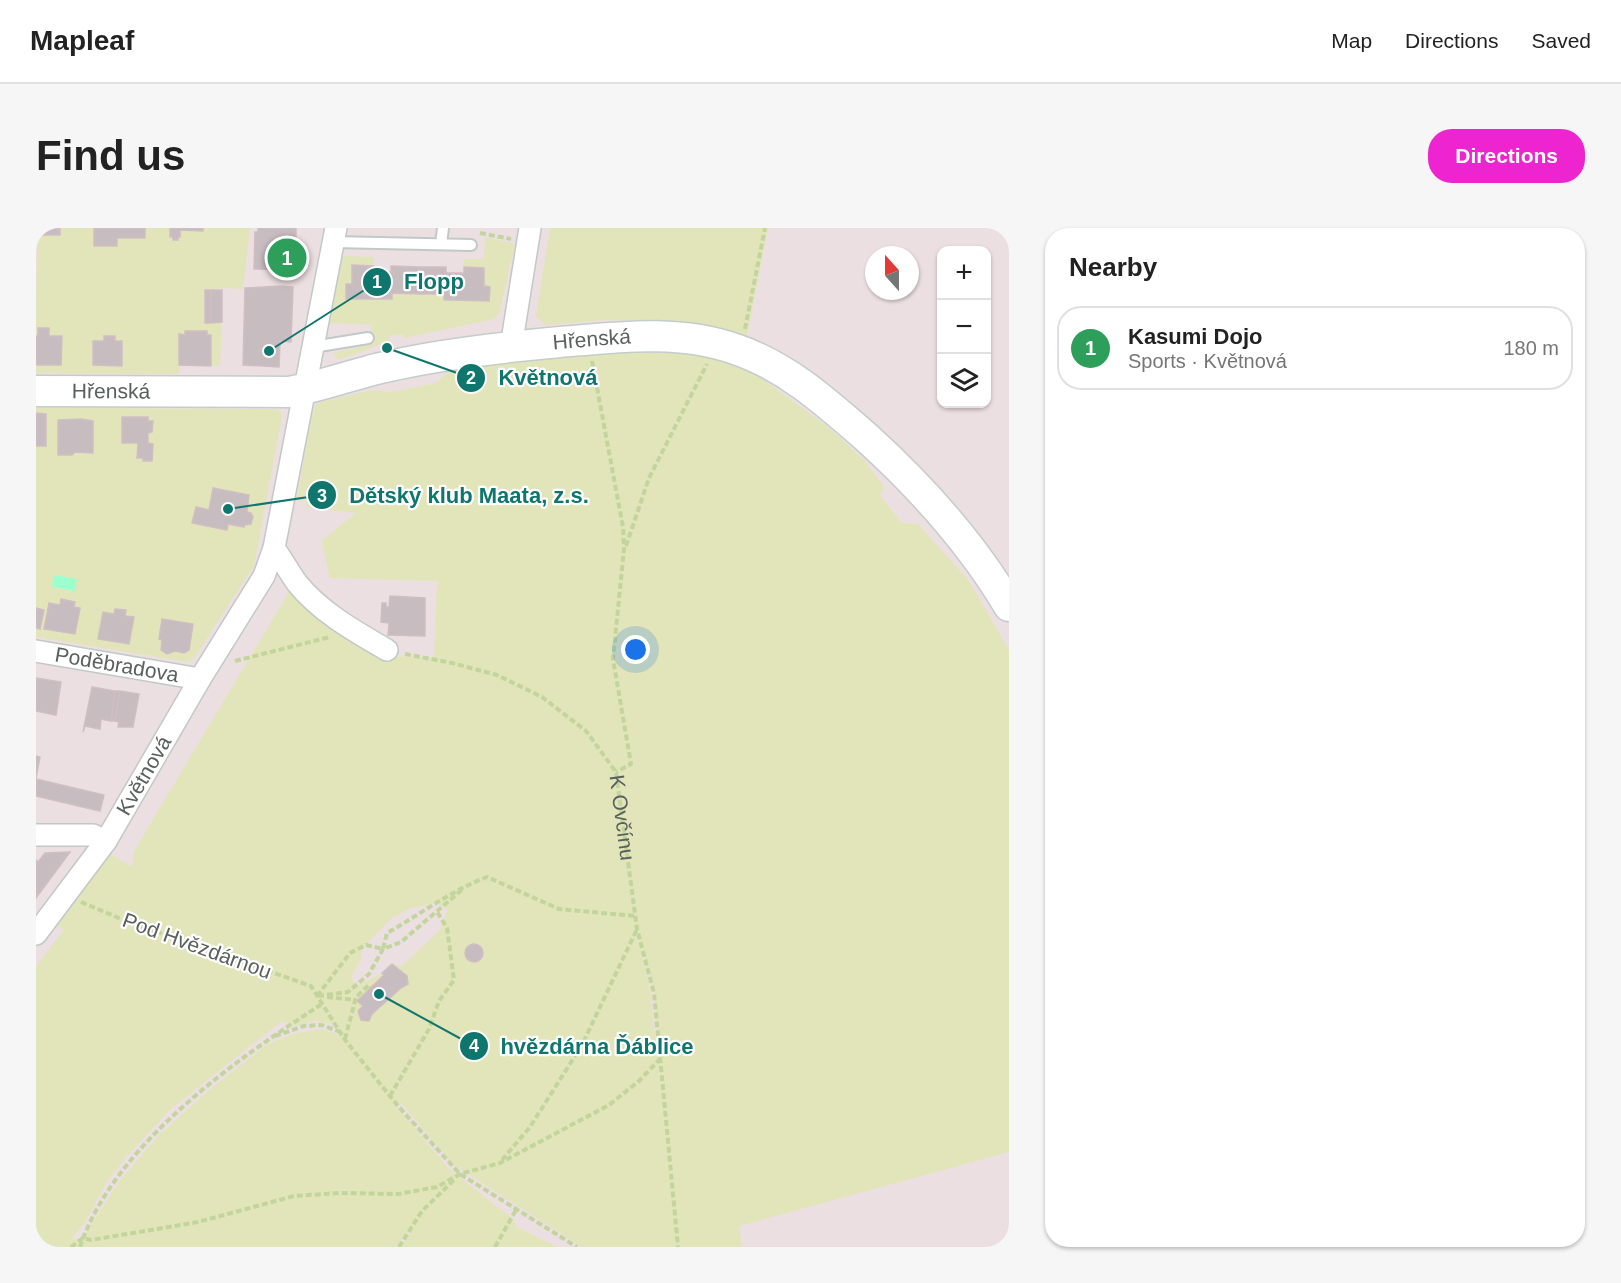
<!DOCTYPE html>
<meta charset="utf-8">
<style>
body{margin:0;font-family:Helvetica,sans-serif;background:#f6f6f6;color:#222}
.controls{position:absolute;right:18px;top:18px;display:grid;overflow:hidden;border-radius:12px;box-shadow:0 2px 4px #0004}
.controls button{width:54px;height:54px;display:grid;place-items:center;padding:0;border:0;border-bottom:2px solid #e0e0e0;background:#fff;color:#222;font:30px sans-serif}
.compass{position:absolute;left:829px;top:18px;width:54px;height:54px;border-radius:50%;background:#fff;box-shadow:0 2px 4px #0004;rotate:339deg}
.you{position:absolute;left:600px;top:422px;width:21px;height:21px;margin:-15px;border:4px solid #fff;border-radius:50%;background:#1a73e8;box-shadow:0 0 0 9px #1a73e833}
.badge{display:grid;place-items:center;width:39px;height:39px;border-radius:50%;background:#ed24d0;color:#fff;font-size:20px;font-weight:700}
.pin{position:absolute;translate:-50% -50%;border:3px solid #fff;box-shadow:0 2px 6px #0006}
.list{margin:0;padding:0;list-style:none}
h2{display:flex;justify-content:space-between;align-items:center;height:78px;margin:0;padding:0 24px;font-size:26px}
h2 small{font-size:20px;font-weight:400;color:#767676}
.list li{display:grid;grid-template-columns:39px 1fr auto;gap:18px;align-items:center;box-sizing:border-box;height:84px;margin:0 12px 12px;padding:0 12px;border:2px solid #e0e0e0;border-radius:24px}
.list b{display:block;font-size:22px;white-space:nowrap}
.list p{margin:0;font-size:20px;white-space:nowrap;color:#767676}
.list em{font-size:20px;font-style:normal;color:#767676}
.icon{flex:none;width:33px;height:33px;fill:none;stroke:currentColor;stroke-width:2;stroke-linecap:round;stroke-linejoin:round}
.map{position:relative;flex:none;width:973px;height:1019px;overflow:hidden;border-radius:24px}
header{display:flex;align-items:center;gap:36px;box-sizing:border-box;height:84px;padding:0 30px;background:#fff;border-bottom:2px solid #e0e0e0}
header strong{font-size:28px}
nav{display:flex;gap:33px;margin-inline-start:auto;font-size:21px}
.intro{display:flex;align-items:center;justify-content:space-between;box-sizing:border-box;height:144px;padding:0 36px}
h1{margin:0;font-size:42px}
.button{padding:15px 27px;border-radius:24px;background:#ed24d0;color:#fff;font-size:21px;font-weight:700}
main{display:flex;gap:36px;padding:0 36px}
aside{flex:1;background:#fff;border-radius:24px;box-shadow:0 2px 4px #0004}
.map>svg:first-child{display:block}
.green{fill:#e2e5ba;fill-rule:evenodd}
.water{fill:#9cffce}
.building{fill:#c7bcc0;stroke:#d1bec2;stroke-width:1.5}
.lines{fill:none;stroke-linecap:round;stroke-linejoin:round}
.lane-casing{stroke:#c1c9c7;stroke-width:14}
.street-casing{stroke:#c1c9c7;stroke-width:24}
.secondary-casing{stroke:#c3cdca;stroke-width:33}
.path{stroke:#c2d59c;stroke-width:4;stroke-dasharray:6 3;stroke-linecap:butt}
.lane{stroke:#fff;stroke-width:10}
.street{stroke:#fff;stroke-width:21}
.secondary{stroke:#fff;stroke-width:30}
.labels{text-anchor:middle;stroke-width:4.5;stroke-linejoin:round;paint-order:stroke}
.street-label{font-size:21px;fill:#58615e;stroke:#fff}
.leader{fill:none;stroke:#0f766e;stroke-width:2}
.callout-dot{fill:#0f766e;stroke:#fff;stroke-width:2}
.mark-label{font-size:18px;text-anchor:middle;font-weight:bold;fill:#fff}
.callout-label{font-size:22px;text-anchor:middle;font-weight:bold;fill:#0f766e;stroke:#fff;stroke-width:4.5;stroke-linejoin:round;paint-order:stroke}
</style>
<header>
<strong>Mapleaf</strong>
<nav><a>Map</a><a>Directions</a><a>Saved</a></nav>
</header>
<div class="intro"><h1>Find us</h1><a class="button">Directions</a></div>
<main>
<div class="map">
<svg width="973" height="1019" viewBox="0 0 973 1019">
<rect width="100%" height="100%" fill="#ecdfe1"/>
<path class="green" d="M24,0H58V18H81V10H109V0H134V9H137V12H141L142,9H144V2L166,3L167,0H214L207,61L187,60L169,63V94H186L184,137L175,138V107H171V103H150L149,107H143V146L0,145V137H25L26,109L13,108L2,101V108H0L1,7H23ZM68,108H78L79,113H86V137H57L68,113Z
M514,0H732L711,109L648,93L569,92L509,97L500,88Z
M449,9L479,16L464,83L459,91L368,110L366,106L353,108L354,113L342,116L341,118L302,132L297,125L338,116L335,97L293,95L307,28L338,29V38H316L356,65L408,66V72L453,73L454,59L448,58V40L428,39V31H448Z
M580,124L663,125L721,147L792,199L828,232L849,260L843,266L866,295L882,296L933,353L973,422V924L703,998L706,1019H546L418,937L365,875L361,879L413,941L476,990L481,999L521,1019H365L381,994L360,1019H0V738L28,702L21,698L73,625L96,639L98,623L254,362L350,428L398,430L401,353L294,350L285,313L320,285L270,279L271,272L261,273L276,186L281,175L336,162L354,164L400,155L411,145L425,138L466,132ZM398,675L412,681L403,703L366,738L356,736L371,748L372,756L365,760L336,786L335,791L331,793H326L322,785L323,781L327,778L322,773L348,747L346,745L320,759L315,749L324,734L327,719L355,691L373,681ZM600,701L618,765L624,830L621,829L615,766ZM246,793L259,798L279,793L297,796L304,807L285,801L257,806L230,817L172,863L123,907L82,955L47,1010L35,1012L50,993L69,957L90,929L135,881Z
M0,180L239,181L244,183L246,188L218,338L158,430L152,434L0,409Z"/>
<path class="water" d="M18,347L41,351L39,363L16,359Z"/>
<path class="building" d="M0,0H24V7H1L0,18Z
M58,0H109V10H81V18H58Z
M134,0H167V3L144,2V9H142V12H137V9H134Z
M222,0H260V42L218,41L219,4H222Z
M316,37L338,38V43L346,44V71H310V56H316Z
M355,38L382,39V66L356,65V71H346V44H355Z
M382,39H410V45H419L418,72H408V66H382Z
M428,39L448,40V58L454,59L453,73L418,72L419,45H428Z
M245,58L257,59L255,114L244,113L243,139L207,137L209,60Z
M169,62H175V95H169Z
M175,62H186V94L175,95Z
M2,100H13V108H26L25,137H0V108H2Z
M149,103H171V107H175V138L143,137V106L149,107Z
M68,108H79V113H86V138L57,137V113H68Z
M0,185L10,186V218H0Z
M86,189H112V193H117L116,204L112,205V215L117,216L116,233H107V230H101L102,215H86Z
M45,191L57,193V225L39,224L36,227H22V192Z
M177,260L213,267L211,284L215,285L217,289L215,296L208,297V299L192,296L191,302L156,295L160,279L173,282Z
M354,368L389,370V408L352,407L353,395L345,394L346,375H350V379H353Z
M25,371L39,374L38,379L44,380L39,406L8,401L13,375L24,377Z
M0,380L8,382L4,401L0,400Z
M79,381L90,382L89,388L98,389L93,416L62,411L67,384L78,386Z
M126,391L157,396L153,422L148,425L139,423L131,426L125,422L126,412L123,411Z
M0,450L25,454L20,487L0,483Z
M56,459L79,463L75,493L65,491L64,501L49,498L47,504Z
M79,463H84L79,493H75Z
M84,463L103,466L97,499H82L83,494L79,493Z
M0,528L4,529L0,550Z
M0,551L68,567L64,583L0,568Z
M34,624L0,670V632L2,634L9,625Z
M429 725a9 9 0 1 1 18 0a9 9 0 1 1-18 0Z
M356,736L371,748L372,756L365,760L336,786L333,793L325,792L322,783L327,778L321,773L348,747L346,745Z"/>
<g class="lines">
<g class="lane-casing">
<path id="lane" d="M297,14L435,17
M405,16L407,0
M277,119L332,110"/>
</g>
<g class="street-casing">
<g id="street">
<path d="M475,119L494,0"/>
<path d="M238,320C246,331 253,344 261,355C284,384 320,404 351,422"/>
<path id="s2" d="M0,423L164,451"/>
<path d="M0,607H57L70,613"/>
<path id="s3" d="M0,706L70,613L164,451L228,348L238,320L300,0"/>
</g>
</g>
<g class="secondary-casing">
<g id="secondary">
<path id="s4" d="M0,163L253,164C288,158 322,144 358,137C412,125 469,119 524,114C582,109 644,101 699,121C750,138 790,174 830,209C884,258 935,314 973,378"/>
</g>
</g>
<g class="path">
<path d="M444,5L475,11"/>
<path d="M709,101L729,0"/>
<path d="M556,133L587,299L588,321L577,431L595,536L580,544"/>
<path d="M590,318L613,250L671,136"/>
<path id="s1" d="M369,426L416,435L461,447L506,469L550,503L580,544L601,701L618,765L642,1019"/>
<path d="M199,433L294,409"/>
<path d="M45,674L90,693L275,758L309,812L362,878L424,946L541,1019"/>
<path d="M281,768L314,725L330,717L347,721L351,705C385,686 414,663 451,649L523,681L599,688"/>
<path d="M282,768L312,764L333,746L347,721L365,714L428,660"/>
<path d="M291,769L320,772"/>
<path d="M239,808L268,798L286,797L304,804"/>
<path d="M309,811L320,769L333,757L335,759"/>
<path d="M354,868L393,801L403,773L418,752L411,700L400,682"/>
<path d="M466,932L494,899L546,817L601,701"/>
<path d="M35,1019L47,1010L55,1012L162,994L258,968L304,965L362,966L401,959L424,946L464,935L573,877L603,853L624,831"/>
<path d="M44,1019C78,917 199,832 286,776"/>
<path d="M363,1019L386,983L419,951"/>
<path d="M459,1019L481,980"/>
</g>
<use href="#lane" class="lane"/>
<use href="#street" class="street"/>
<use href="#secondary" class="secondary"/>
</g>
<g class="labels">
<g class="street-label">
<text dy="7" stroke="none"><textPath href="#s4" startOffset="561">Hřenská</textPath></text>
<text dy="7" stroke="none"><textPath href="#s4" startOffset="75">Hřenská</textPath></text>
<text dy="7" stroke="none"><textPath href="#s2" startOffset="82">Poděbradova</textPath></text>
<text dy="7" stroke="none"><textPath href="#s3" startOffset="192">Květnová</textPath></text>
<text dy="7" stroke="none"><textPath href="#s1" startOffset="297">K Ovčínu</textPath></text>
<text transform="translate(161 718) rotate(20)" y="7">Pod Hvězdárnou</text>
</g>
</g>
<path class="leader" d="M233 123L341 54M351 120L435 150M192 281L286 267M343 766L438 818"/>
<g class="callout-dot">
<circle cx="233" cy="123" r="6"/>
<circle cx="351" cy="120" r="6"/>
<circle cx="192" cy="281" r="6"/>
<circle cx="343" cy="766" r="6"/>
<circle cx="341" cy="54" r="15"/>
<circle cx="435" cy="150" r="15"/>
<circle cx="286" cy="267" r="15"/>
<circle cx="438" cy="818" r="15"/>
</g>
<g class="mark-label">
<text x="341" y="60">1</text>
<text x="435" y="156">2</text>
<text x="286" y="274">3</text>
<text x="438" y="824">4</text>
</g>
<g class="callout-label">
<text x="398" y="61">Flopp</text>
<text x="512" y="157">Květnová</text>
<text x="433" y="275">Dětský klub Maata, z.s.</text>
<text x="561" y="826">hvězdárna Ďáblice</text>
</g>
</svg>
<div class="controls">
<button>+</button>
<button>−</button>
<button><svg class="icon" aria-label="layers" viewBox="0 0 24 24"><path d="M12 4l9 5-9 5-9-5zM3 14l9 5 9-5"/></svg></button>
</div>
<svg class="compass" viewBox="-18 -18 36 36"><path d="M0-13l5 13h-10z" fill="#e53935"/><path d="M0 13l5-13h-10z" fill="#767676"/></svg>
<div class="you"></div>
<div class="pin badge" style="left:251px;top:30px;background:#2e9e5b">1</div>
</div>
<aside>
<h2>Nearby<small></small></h2>
<ul class="list">
<li><span class="badge" style="background:#2e9e5b">1</span><div><b>Kasumi Dojo</b><p>Sports · Květnová</p></div><em>180 m</em></li>
</ul>
</aside>
</main>
